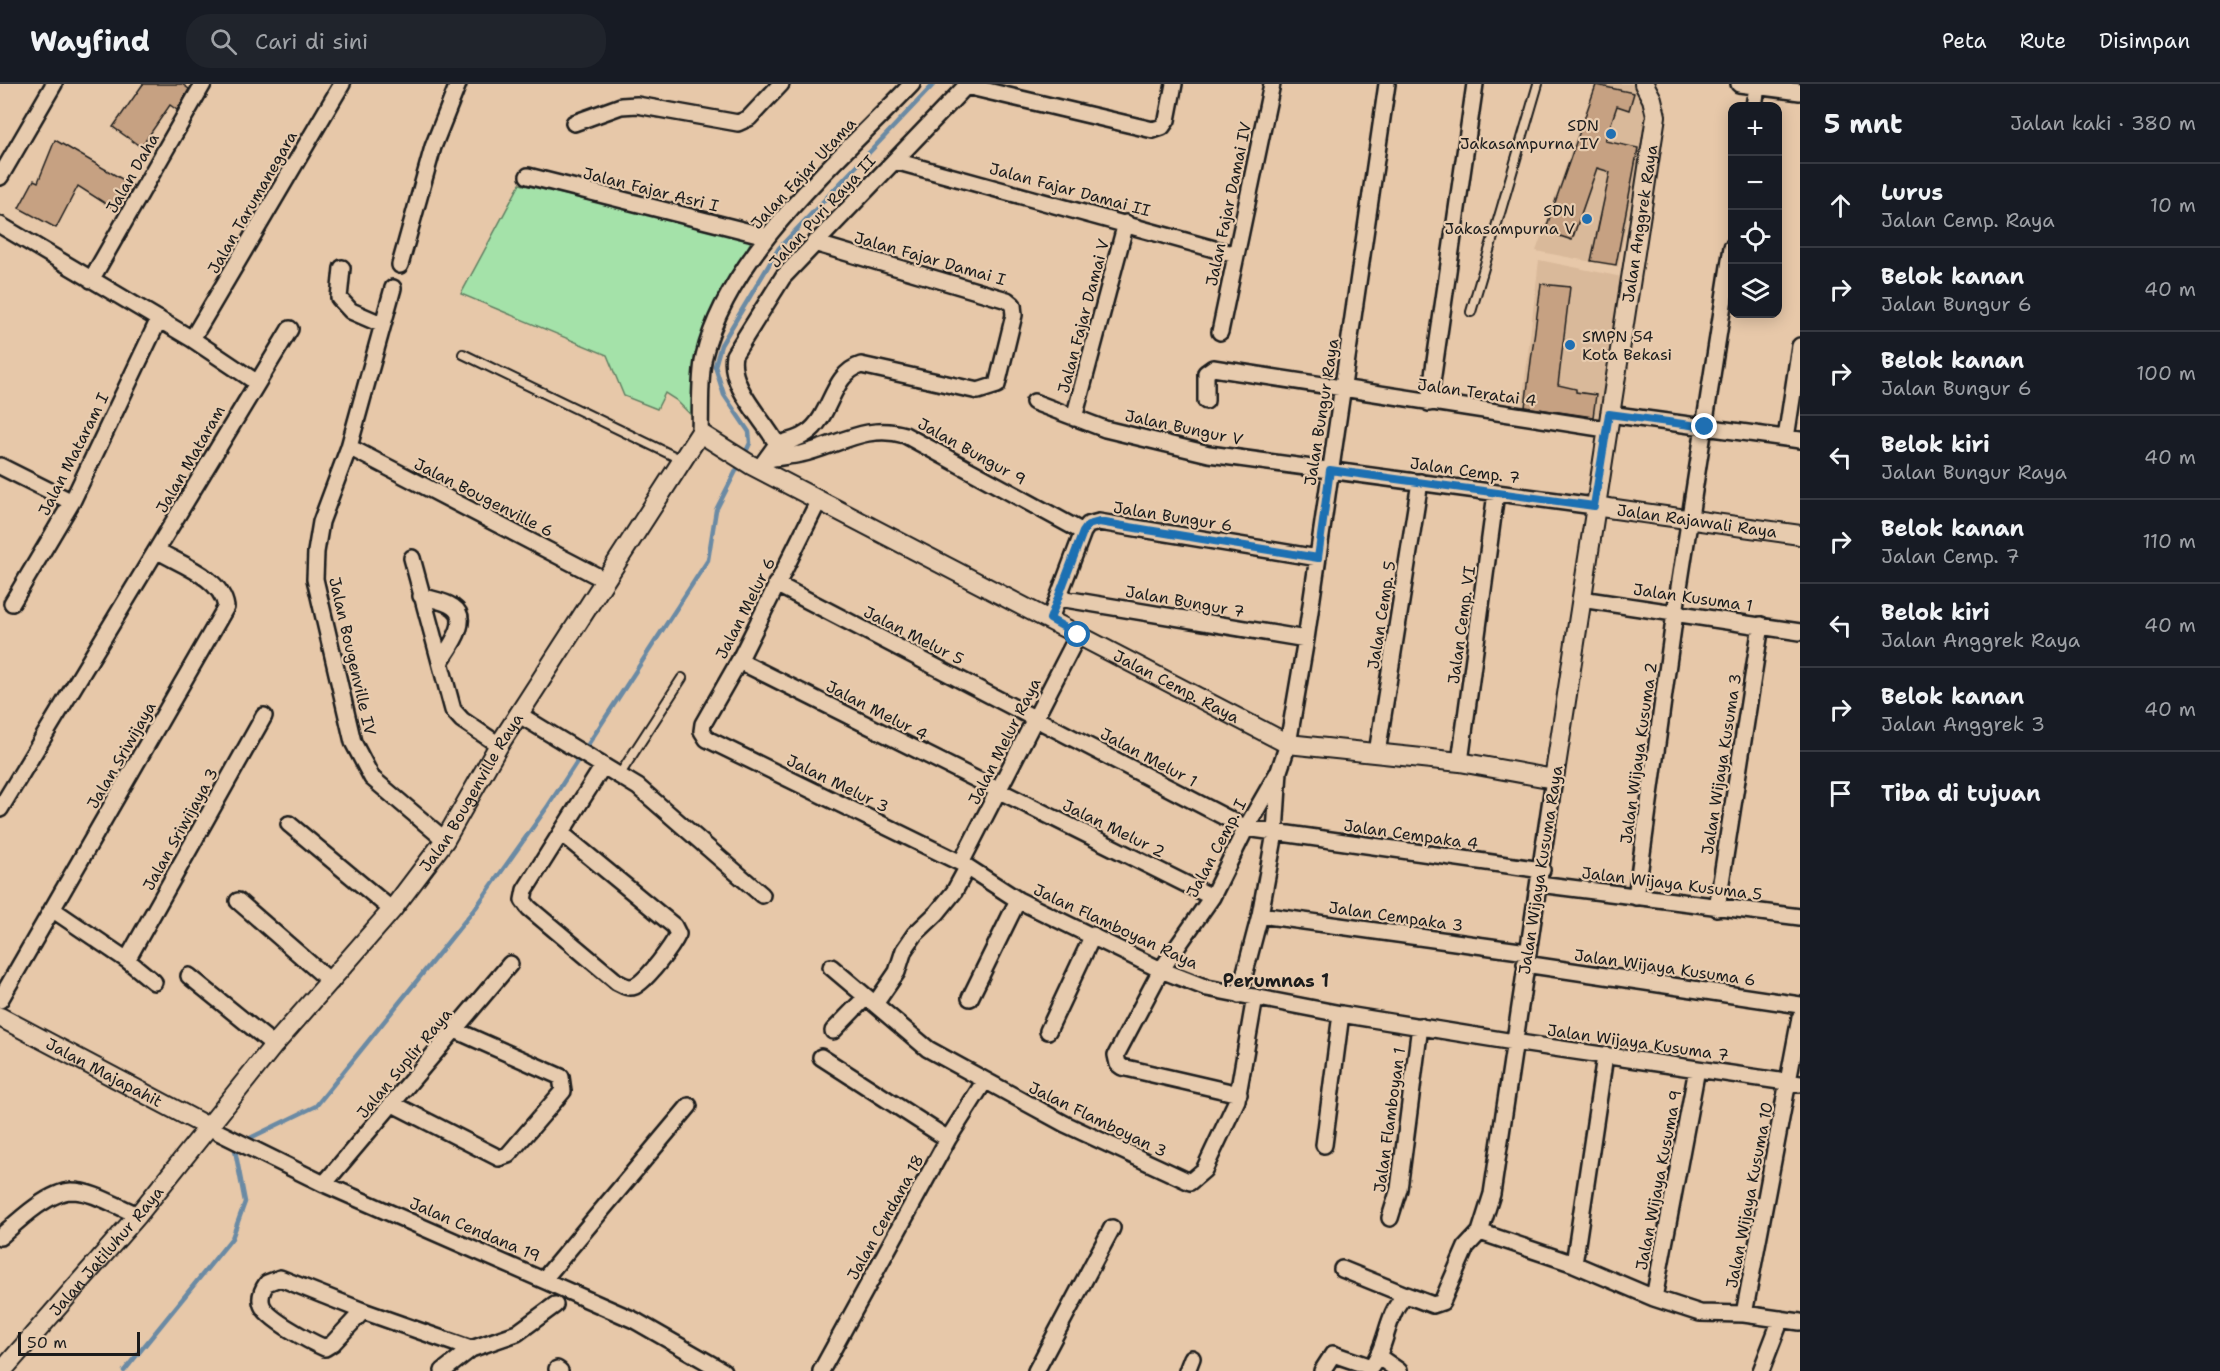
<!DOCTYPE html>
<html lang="id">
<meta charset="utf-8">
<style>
body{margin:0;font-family:"Shantell Sans",sans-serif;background:#20242c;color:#f1f3f6}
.controls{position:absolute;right:18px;top:18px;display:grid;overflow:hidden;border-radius:12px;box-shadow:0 3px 15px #0003}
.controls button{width:54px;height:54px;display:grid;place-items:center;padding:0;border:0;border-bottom:2px solid #363941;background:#171b24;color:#f1f3f6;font:30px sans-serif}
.scale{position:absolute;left:18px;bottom:15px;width:122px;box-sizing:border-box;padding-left:6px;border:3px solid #1c1c1c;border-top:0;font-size:16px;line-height:21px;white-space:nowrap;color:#1c1c1c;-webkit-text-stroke:4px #e7cbae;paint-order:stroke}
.stop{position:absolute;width:18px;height:18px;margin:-14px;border:4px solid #1f6fb2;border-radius:50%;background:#fff}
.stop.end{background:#1f6fb2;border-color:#fff;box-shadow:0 2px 6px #0008}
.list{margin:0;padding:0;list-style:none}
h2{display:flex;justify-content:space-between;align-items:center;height:78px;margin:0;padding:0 24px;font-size:26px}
h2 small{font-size:20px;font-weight:400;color:#9ea1a6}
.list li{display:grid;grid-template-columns:39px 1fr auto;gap:18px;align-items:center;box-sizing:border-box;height:84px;padding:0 24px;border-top:2px solid #363941}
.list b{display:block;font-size:22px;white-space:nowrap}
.list p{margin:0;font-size:20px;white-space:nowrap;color:#9ea1a6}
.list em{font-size:20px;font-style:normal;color:#9ea1a6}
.icon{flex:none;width:33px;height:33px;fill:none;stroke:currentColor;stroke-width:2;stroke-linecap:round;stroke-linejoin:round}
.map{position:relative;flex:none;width:1800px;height:1287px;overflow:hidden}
header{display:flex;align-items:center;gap:36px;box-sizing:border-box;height:84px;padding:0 30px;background:#171b24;border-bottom:2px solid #363941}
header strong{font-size:28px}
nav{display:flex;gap:33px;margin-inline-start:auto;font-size:21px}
.search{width:420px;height:54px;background:#20242c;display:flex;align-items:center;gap:15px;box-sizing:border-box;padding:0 21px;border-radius:24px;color:#9ea1a6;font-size:22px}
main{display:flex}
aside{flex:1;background:#171b24}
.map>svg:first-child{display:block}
.built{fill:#d9b99a}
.green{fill:#a4e2a9;stroke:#607f62;stroke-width:1.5}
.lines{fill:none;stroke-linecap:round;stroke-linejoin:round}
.stream{stroke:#6b8aa4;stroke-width:4.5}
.building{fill:#c6a182;stroke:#1c1c1c;stroke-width:1.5}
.service-casing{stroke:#1c1c1c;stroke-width:12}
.minor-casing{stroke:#1c1c1c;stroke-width:20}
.tertiary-casing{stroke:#1c1c1c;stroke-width:22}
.service{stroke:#e7cbae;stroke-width:8}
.minor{stroke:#e7cbae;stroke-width:15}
.tertiary{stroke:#e7cbae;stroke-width:18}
.route{stroke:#1f6fb2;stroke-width:8}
.poi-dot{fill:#1f6fb2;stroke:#e7cbae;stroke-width:2}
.labels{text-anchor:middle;stroke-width:4.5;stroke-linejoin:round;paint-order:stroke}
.poi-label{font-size:16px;fill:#1c1c1c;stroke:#e7cbae;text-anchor:end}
.street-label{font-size:16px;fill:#1c1c1c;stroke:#e7cbae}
.neighbourhood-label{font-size:18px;font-weight:bold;fill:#1c1c1c;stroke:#e7cbae}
</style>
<header>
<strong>Wayfind</strong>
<div class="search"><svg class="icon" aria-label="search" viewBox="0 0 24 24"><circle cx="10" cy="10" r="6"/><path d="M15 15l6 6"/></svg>Cari di sini</div>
<nav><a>Peta</a><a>Rute</a><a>Disimpan</a></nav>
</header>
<main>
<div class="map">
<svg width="1800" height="1287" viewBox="0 0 1800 1287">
<rect width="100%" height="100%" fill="#e7c8a9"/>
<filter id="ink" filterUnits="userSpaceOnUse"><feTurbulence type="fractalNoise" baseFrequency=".0167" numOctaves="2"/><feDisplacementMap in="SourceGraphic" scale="12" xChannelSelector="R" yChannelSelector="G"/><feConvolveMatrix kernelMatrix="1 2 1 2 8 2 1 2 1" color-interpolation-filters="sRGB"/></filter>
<g filter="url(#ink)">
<path class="built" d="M1595,0H1636L1649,28L1618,183L1536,167L1569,73L1609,88L1569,72Z
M1539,176L1622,193L1598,341L1521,330Z"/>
<path class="green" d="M520,100L752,155L699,261L693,333L676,316L665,309L657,325L624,312L607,271L461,210Z"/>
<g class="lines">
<path class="stream" d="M744,372L750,359L749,348L724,311L715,282L721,261L779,164L934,0
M244,1057L316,1022L477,822L548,722L708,476L716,426L740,379
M124,1287L232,1154L245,1118L235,1066L238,1062"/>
</g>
<path class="building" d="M143,0H182L189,5L177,26L170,21L141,63L113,43Z
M1596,1L1634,9L1629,26L1617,22L1605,57L1638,64L1616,181L1591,177L1610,88L1597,84L1572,156L1545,147Z
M55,56L134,102L117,127L78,102L56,144L19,124L34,96L38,98Z
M1541,200L1570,203L1558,301L1576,305V308L1596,311L1593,333L1525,323Z"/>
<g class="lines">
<g class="service-casing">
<path id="service" d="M1471,228L1538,0
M463,270L682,376
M620,690L682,594"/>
</g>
<g class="minor-casing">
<path id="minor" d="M1739,0L1800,8
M966,2L1153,46L1162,43L1167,36L1174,0
M1754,22L1757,3
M574,39L621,22L637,21L738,39L749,34L781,0
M895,77L1236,171
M528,92L766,152
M0,93L54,0
M0,141L192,255L256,298
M400,181L433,63L458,0
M342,184L339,214L351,227L381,240
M91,196L203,0
M393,204L349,363L321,438L316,468L315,495L353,658L372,694L445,756
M1220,248L1272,0
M192,255L342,0
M1206,317V289L1213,284L1606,345
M1034,318L1105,345L1209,370L1594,422
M1429,319L1475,0
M1609,330L1800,356
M1074,334L1126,139
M700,349C701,325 699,296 704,272C729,168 840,75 912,0
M1786,354L1800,262
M777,360C787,358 799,355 807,349C832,332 831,290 861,281L978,307L997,301L1014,231L1013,221L1007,216L814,159
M349,363L603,495
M768,375C779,373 790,372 801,370C837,362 867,339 905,351L1083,448
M0,382L72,418
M759,385L777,360C762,333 728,302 734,271L783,193L968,0
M819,416L739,577L703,640L702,647L707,655L961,779L1018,816L1161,886L1207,904L1341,930L1520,959L1800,1000
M412,474L453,626L462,636L499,661
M776,500L1246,744L1542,786
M421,512C430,515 445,517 453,523C472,536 448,565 440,578
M1059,514L1306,555
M1581,515L1800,548
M12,519L72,418L159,235
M1050,535L1083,448L1088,441L1099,438L1318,474
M739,577L1212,813
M518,630L638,703L762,811
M1377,669L1420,398
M1460,678L1496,409
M0,725L290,245
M289,740L392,826
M561,749L674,842L678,850C672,863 647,896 635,902C628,905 623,901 617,898L529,824L523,816L525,806L603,682
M961,779L1078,551
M1539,800L1800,833
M1636,813L1675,529L1732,163
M238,817L331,898
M1717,824L1761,541
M52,825L127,876L154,898
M1260,831L1527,868
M127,876L264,632
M1525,880L1800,921
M831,883L928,965L1065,1040L1190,1098L1204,1086L1237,1016L1255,913
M189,892L274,961
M1239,911L1260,831L1275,749L1279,687L1288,660L1306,555L1387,0
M970,914L1018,816
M0,916L226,523C222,494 180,480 158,467
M875,920L897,888L904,866L915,850L937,829L954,808L967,784
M833,947L866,913
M1048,947L1093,851
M821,973L948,1055
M1239,1010L1122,983L1118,980L1116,971L1161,886L1212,813L1246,744L1277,690
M393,1020L499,1074L508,1071L563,1007L561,993L455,946
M208,1043L324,1100L634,1236L723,1287
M1324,1061L1341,930
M324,1100L510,880
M1390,1134L1399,1105L1420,942
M1480,1148L1574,1180L1654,1214L1700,1229L1744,1230L1800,1238
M0,1153C17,1138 48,1108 71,1107C94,1107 117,1123 138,1131
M1574,1180L1605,972
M1342,1185L1406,1211
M544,1195L689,1022
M1654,1214L1697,985
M363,1227L333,1259L325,1264C311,1258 267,1235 262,1221C259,1213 262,1206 267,1199L280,1194L363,1227L471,1265
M1744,1230L1800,934
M1379,1273L1399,1287
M557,1285L560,1287
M443,1287L471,1265L517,1249L555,1221
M821,1287L948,1055L984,998
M1036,1287L1112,1144
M1187,1287L1192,1274
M1322,1287L1333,1270L1371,1283C1388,1262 1386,1228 1406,1211L1433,1221L1442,1218L1466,1163L1480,1148L1492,1110L1554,695
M1761,1287L1781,1235"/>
</g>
<g class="tertiary-casing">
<g id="tertiary">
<path id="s1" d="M1594,422L1800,451"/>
<path id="s2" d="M0,933L208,1043"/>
<path id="s3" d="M2,1287L138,1131L274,961L392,826L445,756L499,661L700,349L751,381L1288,660L1460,678L1554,695L1656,32L1652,15L1644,0"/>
</g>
</g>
<use href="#service" class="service"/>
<use href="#minor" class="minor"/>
<use href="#tertiary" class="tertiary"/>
</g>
</g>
<g class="lines" filter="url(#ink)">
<path class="route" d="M1078,551L1050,535L1083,448L1088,441L1099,438L1318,474L1330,386L1594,422L1609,330L1705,343"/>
</g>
<g class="poi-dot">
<circle cx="1611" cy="50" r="6"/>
<circle cx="1587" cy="135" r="6"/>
<circle cx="1570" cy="261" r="6"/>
</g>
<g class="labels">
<g class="poi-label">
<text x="1599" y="47">SDN<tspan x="1599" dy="18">Jakasampurna IV</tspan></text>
<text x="1575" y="132">SDN<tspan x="1575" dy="18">Jakasampurna V</tspan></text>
<text x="1582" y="258" text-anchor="start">SMPN 54<tspan x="1582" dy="18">Kota Bekasi</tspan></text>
</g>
<g class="street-label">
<text transform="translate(132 89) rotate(-60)" y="6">Jalan Daha</text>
<text transform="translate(803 89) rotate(-47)" y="6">Jalan Fajar Utama</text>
<text transform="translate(651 105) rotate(14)" y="6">Jalan Fajar Asri I</text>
<text transform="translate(1070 105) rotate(15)" y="6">Jalan Fajar Damai II</text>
<text transform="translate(252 118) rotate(-60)" y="6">Jalan Tarumanegara</text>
<text transform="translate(1228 120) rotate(-78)" y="6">Jalan Fajar Damai IV</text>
<text transform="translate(822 127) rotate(-47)" y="6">Jalan Puri Raya II</text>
<text dy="6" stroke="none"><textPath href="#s3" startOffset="2668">Jalan Anggrek Raya</textPath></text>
<text transform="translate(930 174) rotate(16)" y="6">Jalan Fajar Damai I</text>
<text transform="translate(1083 232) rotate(-75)" y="6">Jalan Fajar Damai V</text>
<text transform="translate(1477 308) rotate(8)" y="6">Jalan Teratai 4</text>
<text transform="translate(1321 328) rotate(-81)" y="6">Jalan Bungur Raya</text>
<text transform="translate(1184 343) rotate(12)" y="6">Jalan Bungur V</text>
<text transform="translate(972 367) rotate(29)" y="6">Jalan Bungur 9</text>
<text transform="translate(73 370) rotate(-63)" y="6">Jalan Mataram I</text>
<text transform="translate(190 375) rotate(-60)" y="6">Jalan Mataram</text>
<text transform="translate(1465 386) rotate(8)" y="6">Jalan Cemp. 7</text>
<text transform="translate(484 413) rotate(27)" y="6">Jalan Bougenville 6</text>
<text transform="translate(1173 432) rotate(9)" y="6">Jalan Bungur 6</text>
<text dy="6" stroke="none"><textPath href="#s1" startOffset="104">Jalan Rajawali Raya</textPath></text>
<text transform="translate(1693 513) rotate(8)" y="6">Jalan Kusuma 1</text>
<text transform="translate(1185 517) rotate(10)" y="6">Jalan Bungur 7</text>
<text transform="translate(745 524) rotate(-63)" y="6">Jalan Melur 6</text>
<text transform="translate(1381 531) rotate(-81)" y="6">Jalan Cemp. 5</text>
<text transform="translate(1461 541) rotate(-82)" y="6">Jalan Cemp. VI</text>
<text transform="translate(914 551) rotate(27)" y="6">Jalan Melur 5</text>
<text transform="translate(353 572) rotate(77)" y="6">Jalan Bougenville IV</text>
<text dy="6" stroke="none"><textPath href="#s3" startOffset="1712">Jalan Cemp. Raya</textPath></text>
<text transform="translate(877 626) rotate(27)" y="6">Jalan Melur 4</text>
<text transform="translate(1004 657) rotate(-63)" y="6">Jalan Melur Raya</text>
<text transform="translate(1638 669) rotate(-82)" y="6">Jalan Wijaya Kusuma 2</text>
<text transform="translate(121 671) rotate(-60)" y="6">Jalan Sriwijaya</text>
<text transform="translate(1149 673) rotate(28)" y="6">Jalan Melur 1</text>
<text transform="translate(1721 680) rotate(-81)" y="6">Jalan Wijaya Kusuma 3</text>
<text transform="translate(838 699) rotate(26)" y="6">Jalan Melur 3</text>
<text dy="6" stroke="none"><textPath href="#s3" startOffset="746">Jalan Bougenville Raya</textPath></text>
<text transform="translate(1114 744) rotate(26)" y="6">Jalan Melur 2</text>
<text transform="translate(180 745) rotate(-61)" y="6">Jalan Sriwijaya 3</text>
<text transform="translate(1411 750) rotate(8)" y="6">Jalan Cempaka 4</text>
<text transform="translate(1216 764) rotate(-62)" y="6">Jalan Cemp. I</text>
<text transform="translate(1540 786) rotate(-81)" y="6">Jalan Wijaya Kusuma Raya</text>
<text transform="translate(1672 799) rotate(7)" y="6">Jalan Wijaya Kusuma 5</text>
<text transform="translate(1396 832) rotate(8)" y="6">Jalan Cempaka 3</text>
<text transform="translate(1116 842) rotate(25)" y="6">Jalan Flamboyan Raya</text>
<text transform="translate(1665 883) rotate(8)" y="6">Jalan Wijaya Kusuma 6</text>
<text transform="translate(1638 958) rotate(8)" y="6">Jalan Wijaya Kusuma 7</text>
<text transform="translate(404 979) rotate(-50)" y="6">Jalan Suplir Raya</text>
<text dy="6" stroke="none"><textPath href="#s2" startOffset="118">Jalan Majapahit</textPath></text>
<text transform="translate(1098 1035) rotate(26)" y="6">Jalan Flamboyan 3</text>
<text transform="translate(1389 1036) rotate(-82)" y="6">Jalan Flamboyan 1</text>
<text transform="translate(1658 1096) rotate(-79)" y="6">Jalan Wijaya Kusuma 9</text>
<text transform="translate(1749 1111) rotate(-79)" y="6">Jalan Wijaya Kusuma 10</text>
<text transform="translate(885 1133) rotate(-61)" y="6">Jalan Cendana 18</text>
<text transform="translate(475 1145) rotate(23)" y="6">Jalan Cendana 19</text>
<text dy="6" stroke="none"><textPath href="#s3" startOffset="159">Jalan Jatiluhur Raya</textPath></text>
</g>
<g class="neighbourhood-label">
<text x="1276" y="903">Perumnas 1</text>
</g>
</g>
</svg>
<div class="controls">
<button>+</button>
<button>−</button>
<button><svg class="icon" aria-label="locate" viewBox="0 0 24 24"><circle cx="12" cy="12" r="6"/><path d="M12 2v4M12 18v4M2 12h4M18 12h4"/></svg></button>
<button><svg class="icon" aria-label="layers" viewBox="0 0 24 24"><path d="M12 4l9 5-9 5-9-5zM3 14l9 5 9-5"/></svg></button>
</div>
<div class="scale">50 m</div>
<div class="stop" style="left:1078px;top:551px"></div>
<div class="stop end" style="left:1705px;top:343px"></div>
</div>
<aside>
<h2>5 mnt<small>Jalan kaki · 380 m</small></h2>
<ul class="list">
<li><svg class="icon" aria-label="ahead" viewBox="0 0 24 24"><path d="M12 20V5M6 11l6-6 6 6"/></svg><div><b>Lurus</b><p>Jalan Cemp. Raya</p></div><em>10 m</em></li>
<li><svg class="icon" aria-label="right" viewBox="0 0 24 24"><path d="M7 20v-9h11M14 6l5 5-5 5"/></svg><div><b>Belok kanan</b><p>Jalan Bungur 6</p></div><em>40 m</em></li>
<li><svg class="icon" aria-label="right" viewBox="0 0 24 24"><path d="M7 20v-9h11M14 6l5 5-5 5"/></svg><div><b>Belok kanan</b><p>Jalan Bungur 6</p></div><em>100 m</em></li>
<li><svg class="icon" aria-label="left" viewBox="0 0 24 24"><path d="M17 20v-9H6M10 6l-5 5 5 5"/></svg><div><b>Belok kiri</b><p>Jalan Bungur Raya</p></div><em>40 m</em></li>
<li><svg class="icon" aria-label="right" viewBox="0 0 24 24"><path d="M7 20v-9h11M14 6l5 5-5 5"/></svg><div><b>Belok kanan</b><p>Jalan Cemp. 7</p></div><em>110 m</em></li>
<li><svg class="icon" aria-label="left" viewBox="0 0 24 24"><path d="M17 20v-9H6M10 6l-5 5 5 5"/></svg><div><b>Belok kiri</b><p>Jalan Anggrek Raya</p></div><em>40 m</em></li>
<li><svg class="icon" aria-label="right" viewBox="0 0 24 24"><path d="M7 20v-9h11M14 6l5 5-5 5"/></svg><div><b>Belok kanan</b><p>Jalan Anggrek 3</p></div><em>40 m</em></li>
<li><svg class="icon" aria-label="arrive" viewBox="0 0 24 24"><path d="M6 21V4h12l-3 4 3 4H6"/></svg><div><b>Tiba di tujuan</b></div></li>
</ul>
</aside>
</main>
